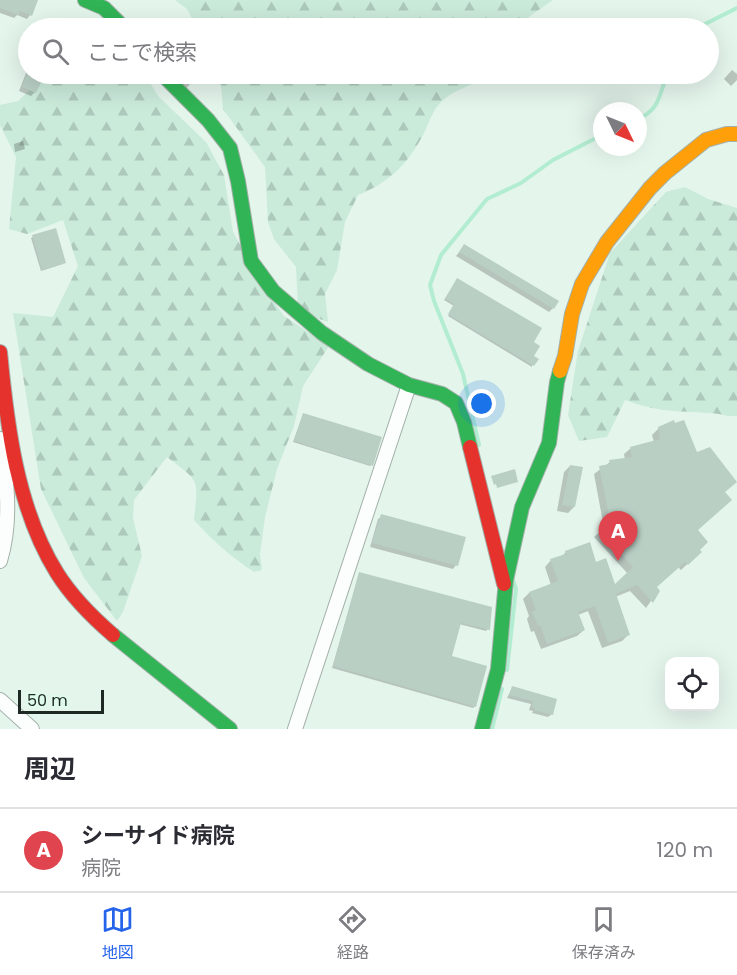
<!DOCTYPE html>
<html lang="ja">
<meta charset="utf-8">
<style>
body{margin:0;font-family:Poppins,"Noto Sans JP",sans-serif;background:#f2f2f3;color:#2b2b33}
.controls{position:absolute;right:18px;bottom:18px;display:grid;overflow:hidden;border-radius:12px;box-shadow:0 6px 24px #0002}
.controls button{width:54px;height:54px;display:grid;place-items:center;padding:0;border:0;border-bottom:2px solid #e1e1e2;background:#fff;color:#2b2b33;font:30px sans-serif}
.compass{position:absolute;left:593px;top:102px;width:54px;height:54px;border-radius:50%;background:#fff;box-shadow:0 6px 24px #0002;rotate:133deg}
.scale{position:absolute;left:18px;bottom:15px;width:86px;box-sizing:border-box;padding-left:6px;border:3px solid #1e2923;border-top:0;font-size:16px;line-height:21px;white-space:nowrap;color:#1e2923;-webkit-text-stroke:4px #defbec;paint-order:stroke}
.you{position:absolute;left:482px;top:404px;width:21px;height:21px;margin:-15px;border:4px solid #fff;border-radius:50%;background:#1a73e8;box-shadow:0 0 0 9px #1a73e833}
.badge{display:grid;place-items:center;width:39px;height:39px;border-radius:50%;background:#2563eb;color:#fff;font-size:20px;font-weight:700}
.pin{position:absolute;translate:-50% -50px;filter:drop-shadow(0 2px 3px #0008)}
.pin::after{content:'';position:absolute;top:32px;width:21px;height:18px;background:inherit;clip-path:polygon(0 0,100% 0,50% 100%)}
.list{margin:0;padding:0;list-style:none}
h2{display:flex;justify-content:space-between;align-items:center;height:78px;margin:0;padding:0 24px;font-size:26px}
h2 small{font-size:20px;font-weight:400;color:#7c7c81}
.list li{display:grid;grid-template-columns:39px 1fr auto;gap:18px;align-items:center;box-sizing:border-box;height:84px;padding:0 24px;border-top:2px solid #e1e1e2}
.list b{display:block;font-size:22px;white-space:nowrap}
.list p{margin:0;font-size:20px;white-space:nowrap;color:#7c7c81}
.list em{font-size:20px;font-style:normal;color:#7c7c81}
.icon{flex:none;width:33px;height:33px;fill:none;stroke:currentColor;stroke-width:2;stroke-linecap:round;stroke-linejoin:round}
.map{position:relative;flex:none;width:737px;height:729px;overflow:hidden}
.search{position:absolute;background:#fff;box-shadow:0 6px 24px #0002;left:18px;right:18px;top:18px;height:66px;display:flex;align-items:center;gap:15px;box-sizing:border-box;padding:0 21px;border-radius:33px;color:#7c7c81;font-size:22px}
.sheet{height:162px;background:#fff}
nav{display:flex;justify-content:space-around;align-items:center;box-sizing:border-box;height:84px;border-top:2px solid #e1e1e2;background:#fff;font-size:16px;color:#7c7c81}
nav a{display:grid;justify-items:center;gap:3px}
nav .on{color:#2563eb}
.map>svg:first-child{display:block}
.forest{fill:url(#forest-firs)}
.shadow{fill:#0003}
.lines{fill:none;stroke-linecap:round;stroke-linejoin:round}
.stream{stroke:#b2ecd1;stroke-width:4}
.building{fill:#b9cfc4}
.street-casing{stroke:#a3b0a9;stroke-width:16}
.fast-casing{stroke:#a3b0a9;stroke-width:16}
.slow-casing{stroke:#a3b0a9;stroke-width:16}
.jam-casing{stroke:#a3b0a9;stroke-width:16}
.street{stroke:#fbfefc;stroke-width:14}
.fast{stroke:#30b455;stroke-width:14}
.slow{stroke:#ff9f0a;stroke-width:14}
.jam{stroke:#e5322d;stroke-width:14}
</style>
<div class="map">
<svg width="737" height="729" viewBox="0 0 737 729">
<defs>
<pattern id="forest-firs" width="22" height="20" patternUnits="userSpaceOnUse" patternTransform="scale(1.5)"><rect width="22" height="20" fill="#caeada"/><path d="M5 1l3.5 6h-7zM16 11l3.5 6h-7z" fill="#adc9bb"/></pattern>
</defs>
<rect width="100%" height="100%" fill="#e4f5ec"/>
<path class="forest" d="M175,0H553L530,16L522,28H197L187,9Z
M47,74H144L159,97L206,142L224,175L233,232L269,295L284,316L329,346L303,386L294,426L277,469L265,517L260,554L262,570L254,572C231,557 212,540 194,520C198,478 201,483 167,457L134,500L133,518L142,556L123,612L117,621L84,578L41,489L13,313L53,317L78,266L63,220L27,234L9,229L16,157L0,125V105L18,101Z
M220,74H490C476,85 456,88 442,101C433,109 429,123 424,133C409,163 389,183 358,195L345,222L337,270L325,294L328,322L303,313L298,305L296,267L274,239L268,222L265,167L223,109Z
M685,187L708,199L737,208V416C727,417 719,413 709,413C676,411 657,412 625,400L607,437L579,441L568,415L578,351L610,253L666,192Z"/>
<path class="shadow" d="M0,0H36L30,15L27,19L17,15L14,18L0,13Z
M28,68V74H43L35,92L31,96L19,91Z
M732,70L737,74V80L731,86L724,79Z
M173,74H199L184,91Z
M23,141L25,149L15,152L14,144Z
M33,237L63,264L41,271L31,238Z
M464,246L557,301L553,308L549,312L456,256Z
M456,281L532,342V367L448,316L454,306L444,300Z
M303,414L371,465L370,466L293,442Z
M659,428L696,454L724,492L697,531L698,550L700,552L681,570L678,567L655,588L658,591L646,608L630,591L615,597L628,635L622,641L602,648L588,611L578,615L584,630L577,636L541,649L534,631L531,632L527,619L529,616L523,599L529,593L551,585L545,567L551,560L561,557L566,552L595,564L614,587L628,574L594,537L604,528L594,474L610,462L625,459L624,454L631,448L654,442L652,435Z
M570,466L574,507L568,513L557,511L564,472Z
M382,516L456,565L453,569L370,547L378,519Z
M359,574L488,629L486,631L459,624L450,657L475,706L473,708L332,668Z
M512,688L555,700L552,714L548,717L532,713L533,711L529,710L531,704L507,698Z"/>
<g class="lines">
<path class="stream" d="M697,28L737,8
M638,119C662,108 658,94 668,74
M479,445L463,374L434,301L430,285L441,255L487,199L521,183L553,160L602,135
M507,670L516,589L513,580
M492,729L502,689"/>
</g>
<path class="building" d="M0,0H38L32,16L20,11L19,15L0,8Z
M27,74H45L36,93L22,87Z
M56,228L66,263L42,270L32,235Z
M464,244L559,301L554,309L459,252Z
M457,278L542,328L534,342L540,346L534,356L539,359L534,366L448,314L454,304L445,299Z
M303,413L382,437L373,466L294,441Z
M674,420L675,423L684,420L697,452L710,447L737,482L725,492L732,500L698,530L708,542L700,550L702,552L688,565L685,562L657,587L660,591L653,603L637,585L616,594L630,635L608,643L595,606L578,612L585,630L547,644L540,625L538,626L532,612L536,610L529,592L558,581L550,559L566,554L565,551L590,542L596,562L606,558L615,584L633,567L600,530L610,521L599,466L610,464L609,460L632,457L630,447L660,439L658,427Z
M570,465L583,467L575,507L562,505Z
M515,469L518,482L497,488L496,484L494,485L491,476Z
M381,514L466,537L458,566L372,543Z
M359,572L492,607L490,630L461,623L452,656L487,666L476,707L333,666Z
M512,686L557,699L553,715L534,710L535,708L532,707L533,701L509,695Z"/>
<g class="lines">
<g class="street-casing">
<path id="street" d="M0,439C7,480 12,521 0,561
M0,700L32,729
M295,729L409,385"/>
</g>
<g class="fast-casing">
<path id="fast" d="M85,0L104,8L124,28
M162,74L208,120L230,148L238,181L251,261L273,291L322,333L368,364L409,385L442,394L456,403L464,422L470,447
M113,635L230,729
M482,729L498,669L506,580L522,507L549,443L557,382L560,371"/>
</g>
<g class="slow-casing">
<path id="slow" d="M560,371L565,356L572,314L582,284L607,242L650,188L665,173L706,140L727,134H737"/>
</g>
<g class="jam-casing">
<path id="jam" d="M0,352C7,426 17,509 57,573C72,597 91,616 113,635
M470,447L504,584"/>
</g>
<use href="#street" class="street"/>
<use href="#fast" class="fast"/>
<use href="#slow" class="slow"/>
<use href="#jam" class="jam"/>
</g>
</svg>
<div class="controls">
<button><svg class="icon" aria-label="locate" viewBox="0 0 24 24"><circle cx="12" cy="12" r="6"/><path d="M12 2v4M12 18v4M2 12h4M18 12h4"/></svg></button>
</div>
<svg class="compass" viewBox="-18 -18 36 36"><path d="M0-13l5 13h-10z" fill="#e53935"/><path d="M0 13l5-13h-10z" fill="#7c7c81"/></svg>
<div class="scale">50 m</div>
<div class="you"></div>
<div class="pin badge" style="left:618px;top:561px;background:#e0444e">A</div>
<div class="search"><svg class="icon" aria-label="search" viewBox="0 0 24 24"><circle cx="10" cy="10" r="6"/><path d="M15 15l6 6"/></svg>ここで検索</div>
</div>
<section class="sheet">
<h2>周辺<small></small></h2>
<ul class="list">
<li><span class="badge" style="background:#e0444e">A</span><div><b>シーサイド病院</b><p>病院</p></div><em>120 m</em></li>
</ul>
</section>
<nav>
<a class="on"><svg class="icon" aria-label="map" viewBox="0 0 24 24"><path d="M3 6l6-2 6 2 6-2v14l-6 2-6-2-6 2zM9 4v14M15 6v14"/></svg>地図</a>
<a><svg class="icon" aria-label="directions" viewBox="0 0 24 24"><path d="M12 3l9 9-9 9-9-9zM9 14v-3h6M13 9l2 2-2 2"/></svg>経路</a>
<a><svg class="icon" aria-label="saved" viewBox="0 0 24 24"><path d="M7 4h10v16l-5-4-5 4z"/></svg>保存済み</a>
</nav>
